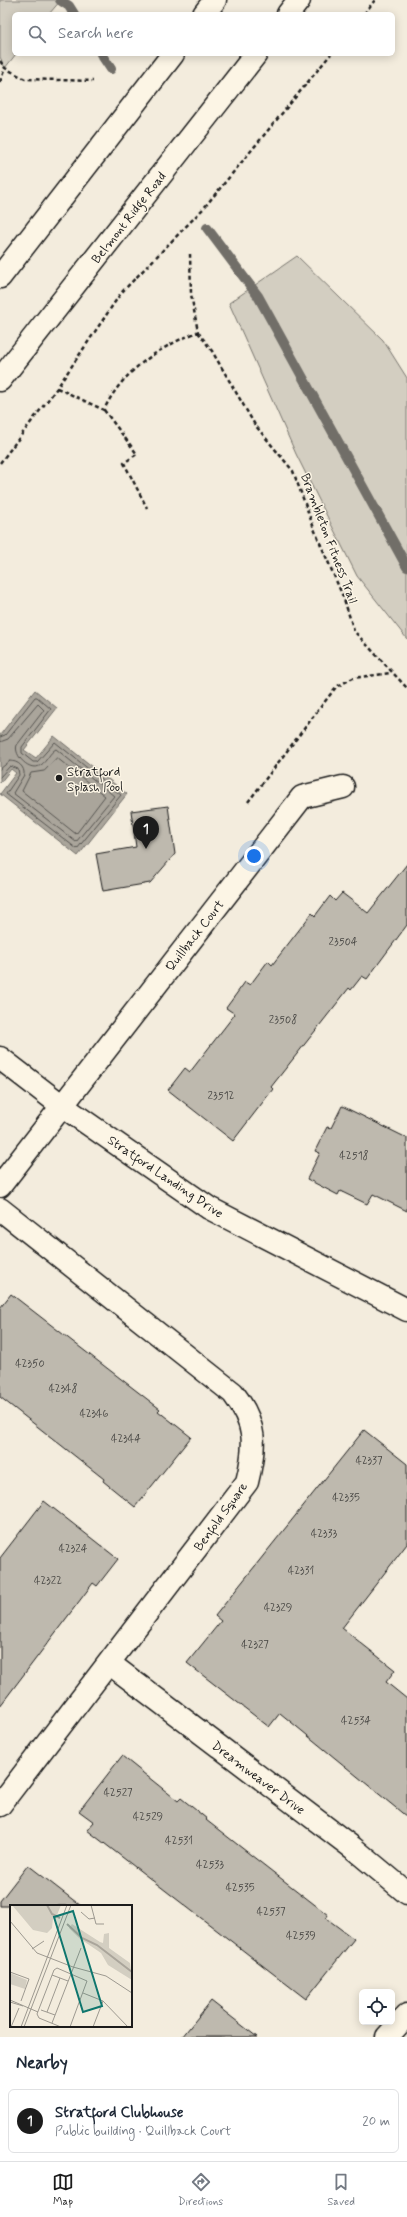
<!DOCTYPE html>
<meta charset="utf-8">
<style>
body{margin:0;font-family:Mynerve,sans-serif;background:#f6f6f7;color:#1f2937}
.controls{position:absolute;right:12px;bottom:12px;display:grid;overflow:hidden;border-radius:6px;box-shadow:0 2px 10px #0003}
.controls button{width:36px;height:36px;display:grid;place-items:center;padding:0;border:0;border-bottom:1px solid #e0e1e3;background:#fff;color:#1f2937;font:20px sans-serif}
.you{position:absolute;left:254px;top:856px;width:14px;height:14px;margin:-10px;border:3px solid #fff;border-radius:50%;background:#1a73e8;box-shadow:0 0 0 6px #1a73e833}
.badge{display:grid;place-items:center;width:26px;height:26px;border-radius:50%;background:#1c1c1c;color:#fff;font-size:13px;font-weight:700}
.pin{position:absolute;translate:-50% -33px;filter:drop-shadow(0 1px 2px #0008)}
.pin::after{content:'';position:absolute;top:21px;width:14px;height:12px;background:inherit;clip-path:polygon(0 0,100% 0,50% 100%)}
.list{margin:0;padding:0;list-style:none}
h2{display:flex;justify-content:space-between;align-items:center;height:52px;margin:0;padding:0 16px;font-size:17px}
h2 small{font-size:13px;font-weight:400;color:#747a83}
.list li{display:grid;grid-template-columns:26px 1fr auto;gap:12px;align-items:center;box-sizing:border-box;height:64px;margin:0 8px 8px;padding:0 8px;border:1px solid #e0e1e3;border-radius:6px}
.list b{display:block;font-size:15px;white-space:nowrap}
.list p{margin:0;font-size:13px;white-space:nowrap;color:#747a83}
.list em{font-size:13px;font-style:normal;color:#747a83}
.icon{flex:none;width:22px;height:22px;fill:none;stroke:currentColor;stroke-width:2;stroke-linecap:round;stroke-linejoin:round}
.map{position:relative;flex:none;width:407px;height:2037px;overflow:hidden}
.search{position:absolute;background:#fff;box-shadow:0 2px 10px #0003;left:12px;right:12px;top:12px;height:44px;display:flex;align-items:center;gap:10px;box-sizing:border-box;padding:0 14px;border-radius:6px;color:#747a83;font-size:15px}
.sheet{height:124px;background:#fff}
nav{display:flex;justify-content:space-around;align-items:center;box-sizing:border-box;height:56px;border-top:1px solid #e0e1e3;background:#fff;font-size:11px;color:#747a83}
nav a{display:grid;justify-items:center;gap:2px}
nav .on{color:#1c1c1c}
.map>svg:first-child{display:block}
.green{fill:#d3cec1;stroke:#78756e}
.water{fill:#aaa59b;stroke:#716e68}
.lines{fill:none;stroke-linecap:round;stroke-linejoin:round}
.shore{stroke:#55534f;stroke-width:1}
.stream{stroke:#716e68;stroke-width:10}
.building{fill:#beb9ae;stroke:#1c1c1c}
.minor-casing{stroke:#1c1c1c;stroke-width:25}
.major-casing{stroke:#1c1c1c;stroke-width:25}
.path{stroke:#1c1c1c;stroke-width:2.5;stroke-dasharray:4 3;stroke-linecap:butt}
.minor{stroke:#fcf5e5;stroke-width:22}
.major{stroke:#fcf5e5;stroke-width:22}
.poi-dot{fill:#1c1c1c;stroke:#fcf5e5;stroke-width:1.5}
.labels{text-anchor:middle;stroke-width:3;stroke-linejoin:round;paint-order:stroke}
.number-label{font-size:11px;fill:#444340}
.street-label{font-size:13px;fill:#1c1c1c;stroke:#fcf5e5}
.poi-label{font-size:13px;fill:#1c1c1c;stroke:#fcf5e5;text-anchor:start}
.inset-river{fill:none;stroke:#aaa59b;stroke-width:2}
.inset-road{fill:none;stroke:#9d9990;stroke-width:1}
.view{fill:#0f766e;fill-opacity:0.15;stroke:#0f766e;stroke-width:2}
.inset-edge{fill:none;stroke:#1c1c1c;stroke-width:2}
</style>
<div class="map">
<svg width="407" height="2037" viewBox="0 0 407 2037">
<rect width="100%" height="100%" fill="#f3ecdd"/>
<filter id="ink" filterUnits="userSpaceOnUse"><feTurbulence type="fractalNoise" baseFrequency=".025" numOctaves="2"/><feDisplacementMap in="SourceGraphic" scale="8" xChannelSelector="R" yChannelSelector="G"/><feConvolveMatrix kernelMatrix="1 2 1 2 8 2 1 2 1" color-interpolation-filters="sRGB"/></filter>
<g filter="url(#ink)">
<path class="green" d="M0,0H61L49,14H14V54H16L5,68L0,57Z
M297,256L383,340L407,378V639L357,576L296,454L229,303Z"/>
<path class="water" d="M35,690L57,708L24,750L36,758L54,736L127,794L78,856L0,794L16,773L11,769L0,783V735Z"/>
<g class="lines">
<path class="shore" d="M0,737L5,735L35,697H37L51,709L22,747V753L33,762H37L55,742L121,795L77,849L6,794L19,775L18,769L10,766L0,777
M0,742L8,739L38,704L44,710L17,745C13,755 30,773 41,765C47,761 50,752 56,749L114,796L76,842L13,793L24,775C25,767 18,761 10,761L0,769
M57,758L105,796L76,834L22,791L31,773L44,771Z"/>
<path class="stream" d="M60,0L69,6L74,14
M101,54L111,69
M207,228L258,296L407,567"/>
</g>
<path class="building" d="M168,806L175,854L150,883L103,891L96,854L136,847L131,811Z
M407,864V925L367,979L362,976L351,990L349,988L271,1087L273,1089L233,1141L168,1090L185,1068L190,1072L235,1014L226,1008L245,982L250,985L268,961L272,965L312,913L315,916L330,896L335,901L342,893L368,913Z
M342,1106L407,1138V1211L373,1194L367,1204L340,1191L338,1195L307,1179L320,1153L315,1151L327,1127L331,1128Z
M11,1294L160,1409L158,1411L191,1437L135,1507L103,1481L104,1479L0,1397V1308Z
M364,1430L407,1464V1544L342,1628L395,1670L386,1682L407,1699V1817L280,1713L269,1727L187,1663L221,1621L215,1616Z
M44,1501L118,1559L97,1586L93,1583L0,1706V1558Z
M122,1756L178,1801L181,1798L207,1819L206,1820L328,1915L326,1918L354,1939L306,1999L87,1830L94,1822L79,1811Z
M28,1865L81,1906H0V1901Z
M211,2001L257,2037H182Z"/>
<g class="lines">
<g class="minor-casing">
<path id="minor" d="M0,1058L61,1105L209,1208L407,1310
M0,1186L302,797L343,787
M0,1209L233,1393C257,1424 256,1446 247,1482L0,1805
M109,1663L353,1848L407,1893
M387,2037L407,2015"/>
</g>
<g class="major-casing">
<path id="major" d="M204,14L215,0
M288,14L299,0
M0,277L173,54
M0,380L256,54"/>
</g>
<path class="path" d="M364,14L375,0
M0,61L5,68L25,79L93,81
M0,82L5,68
M198,332L212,351L255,425L293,471L315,531L344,599L354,631L407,688
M57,388L104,410C122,371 159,347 198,332L191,294L190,254
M104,410L137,454L124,463L147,508
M0,463L57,388L121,293L203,209L331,54
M248,802L336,687L353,678L391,673"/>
<use href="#minor" class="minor"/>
<use href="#major" class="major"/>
</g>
</g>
<circle class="poi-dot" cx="59" cy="778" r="4"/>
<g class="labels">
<g class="number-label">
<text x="343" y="945">23504</text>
<text x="283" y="1023">23508</text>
<text x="221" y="1099">23512</text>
<text x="354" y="1159">42518</text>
<text x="30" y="1367">42350</text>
<text x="63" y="1392">42348</text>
<text x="94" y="1417">42346</text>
<text x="126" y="1442">42344</text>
<text x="369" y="1464">42337</text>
<text x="346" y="1501">42335</text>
<text x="324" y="1537">42333</text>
<text x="73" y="1552">42324</text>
<text x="301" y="1574">42331</text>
<text x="48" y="1584">42322</text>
<text x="278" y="1611">42329</text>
<text x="255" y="1648">42327</text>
<text x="356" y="1724">42534</text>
<text x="118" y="1796">42527</text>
<text x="148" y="1820">42529</text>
<text x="179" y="1844">42531</text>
<text x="210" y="1868">42533</text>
<text x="240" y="1891">42535</text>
<text x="271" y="1915">42537</text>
<text x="301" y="1939">42539</text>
</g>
<g class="street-label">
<text transform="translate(128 217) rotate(-52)" y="5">Belmont Ridge Road</text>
<text transform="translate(330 538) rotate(69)" y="5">Brambleton Fitness Trail</text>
<text transform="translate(194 935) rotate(-52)" y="5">Quillback Court</text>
<text transform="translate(166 1176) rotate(34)" y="5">Stratford Landing Drive</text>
<text transform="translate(220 1516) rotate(-54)" y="5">Benfold Square</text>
<text transform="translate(259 1777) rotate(37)" y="5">Dreamweaver Drive</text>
</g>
<g class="poi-label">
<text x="67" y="776">Stratford<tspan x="67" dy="15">Splash Pool</tspan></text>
</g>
</g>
<g transform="translate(10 1905)">
<rect width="122" height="122" fill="#f3ecdd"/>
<path d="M2,0H51L45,15L43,13L42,23L37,28L23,25ZM62,19L90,37L93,38L94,29L99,28V43L120,58L122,75L98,60L91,48L69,33L59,23ZM0,68L17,75L15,84L0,79Z" fill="#d3cec1"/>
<path class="inset-river" d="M37,0L42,9L50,13M57,19L72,33L87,40L122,67"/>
<path class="inset-road" d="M81,0L86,19H94M71,7L79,14L85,13M0,16L27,48L63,62L96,71L122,88M22,44L34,36M0,67L19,74L11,96M42,70L58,76M73,88L93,96L118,122M0,95L28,107M0,97L13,101M31,105L45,110M37,107L50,73M42,118L71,43M1,122L9,103M11,122L57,0M14,122L61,0M51,122L29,113L27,109L44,65L47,63L77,76L60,122M83,122L93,96"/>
<path class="view" d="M63,6L92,101L73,107L44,12Z"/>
<rect width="122" height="122" class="inset-edge"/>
</g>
</svg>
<div class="controls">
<button><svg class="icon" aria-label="locate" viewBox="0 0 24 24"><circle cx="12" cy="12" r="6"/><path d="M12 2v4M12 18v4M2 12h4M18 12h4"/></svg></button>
</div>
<div class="you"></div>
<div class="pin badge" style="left:146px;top:849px">1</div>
<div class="search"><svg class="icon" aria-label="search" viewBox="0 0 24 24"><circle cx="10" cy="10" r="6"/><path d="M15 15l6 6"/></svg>Search here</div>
</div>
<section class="sheet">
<h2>Nearby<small></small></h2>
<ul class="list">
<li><span class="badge">1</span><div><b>Stratford Clubhouse</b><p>Public building · Quillback Court</p></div><em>20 m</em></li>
</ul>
</section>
<nav>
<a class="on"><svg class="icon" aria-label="map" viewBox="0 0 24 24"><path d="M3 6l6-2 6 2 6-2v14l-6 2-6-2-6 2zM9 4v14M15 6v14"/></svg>Map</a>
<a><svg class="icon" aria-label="directions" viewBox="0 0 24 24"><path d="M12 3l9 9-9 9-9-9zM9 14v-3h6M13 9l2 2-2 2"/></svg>Directions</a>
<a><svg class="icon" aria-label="saved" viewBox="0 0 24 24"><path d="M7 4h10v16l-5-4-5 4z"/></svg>Saved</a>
</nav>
